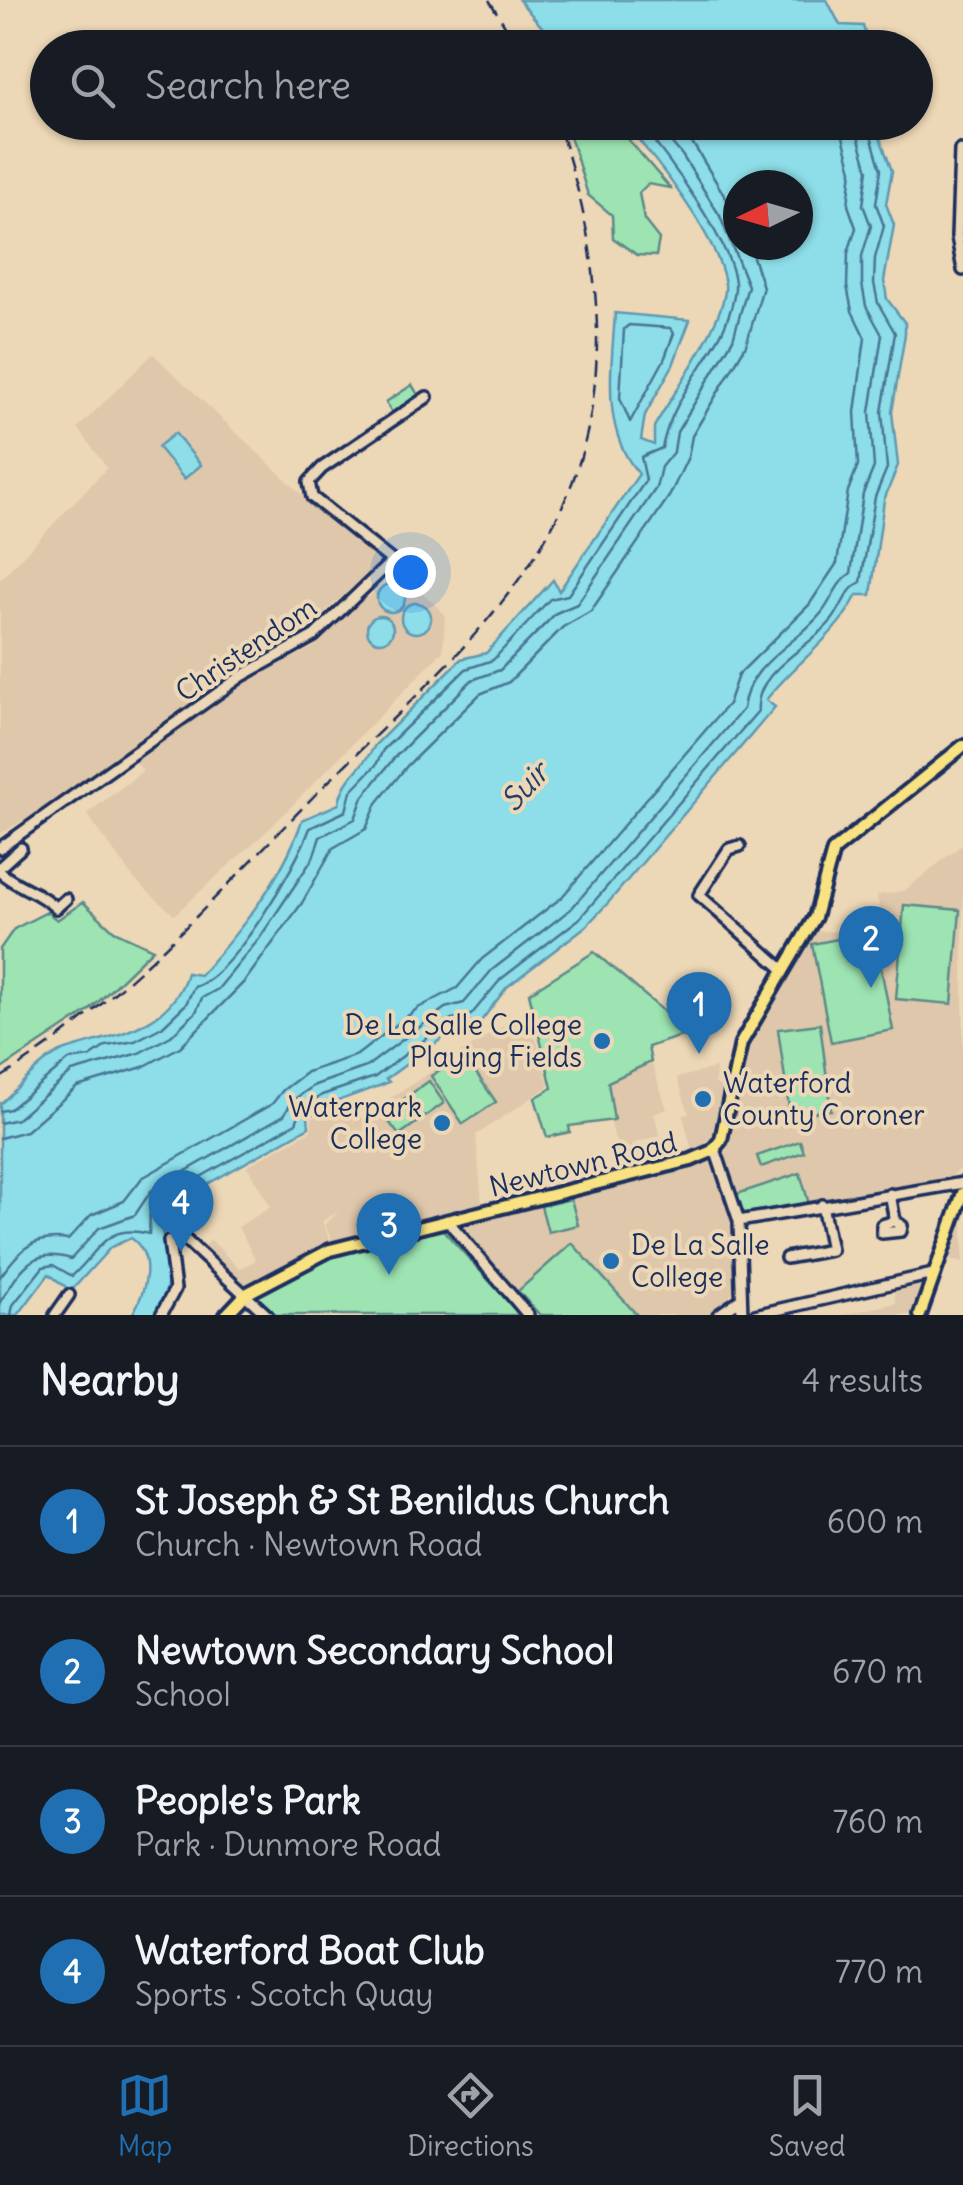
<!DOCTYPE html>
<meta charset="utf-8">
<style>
body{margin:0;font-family:Delius,sans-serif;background:#20242c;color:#f1f3f6}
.compass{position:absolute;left:723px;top:170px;width:90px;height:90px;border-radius:50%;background:#171b24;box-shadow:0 2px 8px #0004;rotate:265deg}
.you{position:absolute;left:410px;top:572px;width:35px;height:35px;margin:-25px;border:8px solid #fff;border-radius:50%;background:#1a73e8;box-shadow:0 0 0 15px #1a73e833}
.badge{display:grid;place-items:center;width:65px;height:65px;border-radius:50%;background:#1f6fb2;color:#fff;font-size:32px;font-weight:700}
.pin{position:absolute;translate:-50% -82px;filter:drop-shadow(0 2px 5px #0008)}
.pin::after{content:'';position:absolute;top:52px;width:35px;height:30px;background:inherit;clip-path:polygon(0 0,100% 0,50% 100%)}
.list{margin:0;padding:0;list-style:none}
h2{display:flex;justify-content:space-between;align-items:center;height:130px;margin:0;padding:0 40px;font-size:42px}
h2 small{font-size:32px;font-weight:400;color:#9ea1a6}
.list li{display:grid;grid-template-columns:65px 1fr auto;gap:30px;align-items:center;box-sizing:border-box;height:150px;padding:0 40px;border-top:2px solid #363941}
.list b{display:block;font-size:38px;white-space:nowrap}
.list p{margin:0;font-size:32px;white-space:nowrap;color:#9ea1a6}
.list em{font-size:32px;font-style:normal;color:#9ea1a6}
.icon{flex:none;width:55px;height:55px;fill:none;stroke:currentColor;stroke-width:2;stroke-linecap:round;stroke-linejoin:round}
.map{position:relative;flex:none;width:963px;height:1315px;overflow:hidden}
.search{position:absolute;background:#171b24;box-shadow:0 2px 8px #0004;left:30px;right:30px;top:30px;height:110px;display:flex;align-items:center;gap:25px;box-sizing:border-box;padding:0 35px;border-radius:55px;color:#9ea1a6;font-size:38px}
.sheet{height:730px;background:#171b24}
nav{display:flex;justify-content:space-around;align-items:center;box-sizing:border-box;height:140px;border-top:2px solid #363941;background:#171b24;font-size:28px;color:#9ea1a6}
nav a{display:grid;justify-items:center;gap:5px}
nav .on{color:#1f6fb2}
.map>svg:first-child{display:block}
.built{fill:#dec7aa}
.green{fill:#9de4b2;stroke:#5c8a88;stroke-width:2.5}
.water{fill:#8ddee8;stroke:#5f98b1;stroke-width:2.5;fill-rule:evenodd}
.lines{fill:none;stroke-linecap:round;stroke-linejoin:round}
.shore{stroke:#497595;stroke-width:2.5}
.minor-casing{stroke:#1b2f5e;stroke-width:16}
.major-casing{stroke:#1b2f5e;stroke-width:18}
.minor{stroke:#ecd7b6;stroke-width:9}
.major{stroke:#f8e281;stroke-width:10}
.rail{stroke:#1b2f5e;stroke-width:2.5;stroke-dasharray:15 8;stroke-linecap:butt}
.poi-dot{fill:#1f6fb2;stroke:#ecd7b6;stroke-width:4}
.labels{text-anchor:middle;stroke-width:8;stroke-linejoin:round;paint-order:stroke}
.street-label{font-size:28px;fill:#1b2f5e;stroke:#ecd7b6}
.poi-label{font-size:28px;fill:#1b2f5e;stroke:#ecd7b6;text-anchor:end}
.water-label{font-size:30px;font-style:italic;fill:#26406c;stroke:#ecd7b6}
</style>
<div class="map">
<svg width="963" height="1315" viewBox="0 0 963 1315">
<rect width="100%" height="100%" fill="#ecd7b6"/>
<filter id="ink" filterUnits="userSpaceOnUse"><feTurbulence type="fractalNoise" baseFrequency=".01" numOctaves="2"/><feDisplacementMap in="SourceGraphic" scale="20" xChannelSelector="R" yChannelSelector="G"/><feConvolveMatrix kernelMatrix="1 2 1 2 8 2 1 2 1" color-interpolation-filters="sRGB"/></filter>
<g filter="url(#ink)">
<path class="built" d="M153,354L300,493L383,560L293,640L237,672L76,789L0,834V580L107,468L78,428Z
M403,573L445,615L443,651L269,829L174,915L134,879L87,814L143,771L136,762L236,687L312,648L358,604Z
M963,844V1166L944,1183L809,1204L800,1173L734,1195L724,1161L745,1044L813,931L857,932L882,921L877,895L904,891Z
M528,1010L549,1086L476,1135L482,1205L334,1245L325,1225L339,1211L322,1221L332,1246L242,1290L202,1249L211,1240L239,1269L256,1260L238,1227L271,1207L247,1166L311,1131L312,1118L343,1101L353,1110V1122Z
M651,1062L667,1109L654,1114L660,1135L632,1144L638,1165L624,1169L610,1121L614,1119L608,1082Z
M716,1068L715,1084L726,1089L720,1131L693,1154L683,1116L689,1113L677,1078Z
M708,1162L718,1165L736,1225V1289L711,1315H532L462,1233L466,1221Z
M963,1215V1263L945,1259Z
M918,1283L921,1293L914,1315H842L896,1303L894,1288Z"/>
<path class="green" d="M566,123H614L670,188L648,184L639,193L644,220L659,239L656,256L637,255L613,238L612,215L588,195Z
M412,385L419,396L392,413L386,402Z
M83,902L114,931L153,949L89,1011L0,1070V949L14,929L47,912L57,920Z
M904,905L960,910L952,1004L896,999Z
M874,932L893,1030L831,1042L812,944Z
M594,952L681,1026V1036L648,1047L651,1062L608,1082L614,1120L569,1126L570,1132L547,1137L535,1098L552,1088L529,993Z
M820,1024L831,1110L790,1115L778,1029Z
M463,1054L496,1102L463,1124L431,1076Z
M429,1081L444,1103L399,1135L383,1114Z
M800,1141L804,1152L761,1167L757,1156Z
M800,1173L809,1204L741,1217L734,1195Z
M571,1199L578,1225L548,1232L541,1206Z
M442,1229L520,1315H277L258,1299L260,1294L328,1257Z
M572,1243L637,1315H540L518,1291Z"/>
<path class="water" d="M519,0H827L840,25L863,26L869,47H559Z
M624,123H875L892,171L886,204L894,225L884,281L887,299L905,323V334L892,412L898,465L884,500L871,595H857C835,638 796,662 766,700L775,707L608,903L586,926L507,987L475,1029L458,1027L386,1079L389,1082C361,1094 334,1099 308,1117L309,1127L163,1209L159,1215C165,1250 177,1283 156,1315H132C145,1293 157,1256 131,1238L111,1247L71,1291L49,1274L18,1315H0V1104C19,1088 43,1057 66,1050C112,1035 171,1029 187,973L200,975C240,931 284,877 302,820L339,804C342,778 364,768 375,745L461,659L486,653L553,580L559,591L639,474C600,430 612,367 615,313L690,320L673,365L645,415L641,440L654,445V427C671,397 729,315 725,284C719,238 655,158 624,123ZM738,185H798V245H738Z
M175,433L201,465L184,479L158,447Z
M377 598a14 14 0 1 1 28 0a14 14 0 1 1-28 0Z
M401 618a15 15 0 1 1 30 0a15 15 0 1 1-30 0Z
M367 629a13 13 0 1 1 26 0a13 13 0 1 1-26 0Z"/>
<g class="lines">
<path class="shore" d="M674,122L695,147L738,218
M629,325L670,328L674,333L664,360L630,422L620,398L624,329Z
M0,1111L10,1109L69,1060L90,1057L106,1046L135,1041L162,1027L186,1004L194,987C232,977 297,865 310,828L346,811L351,791L376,765L383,750L466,669L493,660L550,599L568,595L646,480L641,457L662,448C670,407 697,375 718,339C726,326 734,303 735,288C738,250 663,151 638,122
M0,1123L17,1119L72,1072L139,1053L171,1036L196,1012L202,998L218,989L259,939L313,858L320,837L355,819L363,797L394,758L472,680L500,670L556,613L577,604L656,488L661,467L674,451L677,432L733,339L748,286L720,216L682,155L654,122
M0,1138L26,1131L77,1087L143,1067L180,1047L245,981L302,903L333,848L366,829L377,803L407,766L480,694L509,682L563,627L591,611L670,495L688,457L692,436L746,345L763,287L749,245
M0,1277C21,1249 32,1235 68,1240L91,1215L124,1201L142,1178L272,1104L283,1090L307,1072L357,1055L418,1008L457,988L482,959L561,898L728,704L738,675L809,605L837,563L848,491L858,465L855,412L865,338L852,311L847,286L848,253L856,228L848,205L852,170L839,122
M0,1302C22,1269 30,1247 71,1259L99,1228L135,1215L151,1191L284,1115L293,1100L315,1085L366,1067L445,1008L464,1003L492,970L571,909L743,709C748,662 797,645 823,611C833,598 836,583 851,573L863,494L874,467L870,412L882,335L866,306L862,284V256L871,226L863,205L868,170L854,122
M11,1315L13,1305L43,1267L53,1265L72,1276C101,1250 104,1223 149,1234L150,1212L158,1201L296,1123L301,1110L322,1095L375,1077L452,1019L471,1015L501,979L579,919L758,711C754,671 810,648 832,620C843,606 845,590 861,582L875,497L887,468L882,412L895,333L878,303L874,283L875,258L884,226L876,204L881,170L867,122"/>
<g class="minor-casing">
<path id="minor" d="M960,150L957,237L963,270
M740,846L729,849L699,895L784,970
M0,848L242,676L314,636L392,561L312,497L309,482L322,468L427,397
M0,867L21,848
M0,872C18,888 39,891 56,908L66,899
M715,1149L739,1221L742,1315
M890,1194L895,1221L902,1226L901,1231L882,1233V1225L895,1221
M447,1220L528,1315
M739,1221L963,1183
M786,1258L831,1250L822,1205
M55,1315L69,1295
M161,1315L175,1289L169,1241L179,1234L267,1315
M718,1315L741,1299
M755,1315L933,1274"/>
</g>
<g class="major-casing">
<path id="major" d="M226,1315L246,1294L330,1250L691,1160L712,1151L721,1140L741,1043L815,917L833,851L963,746
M920,1315L963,1193"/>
</g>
<use href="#minor" class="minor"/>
<use href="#major" class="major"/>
<path class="rail" d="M489,0L519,48
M0,1078C121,1003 215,897 314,796C410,698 537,598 579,463C613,353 595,229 557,122"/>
</g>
</g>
<g class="poi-dot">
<circle cx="602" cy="1041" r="10"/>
<circle cx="703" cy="1099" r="10"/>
<circle cx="442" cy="1123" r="10"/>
<circle cx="611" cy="1261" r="10"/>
</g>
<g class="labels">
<g class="street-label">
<text transform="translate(246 649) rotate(-34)" y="10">Christendom</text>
<text transform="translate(583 1164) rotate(-14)" y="10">Newtown Road</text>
</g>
<g class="poi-label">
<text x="582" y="1035">De La Salle College<tspan x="582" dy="32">Playing Fields</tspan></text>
<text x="723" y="1093" text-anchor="start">Waterford<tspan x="723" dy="32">County Coroner</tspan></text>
<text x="422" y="1117">Waterpark<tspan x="422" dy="32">College</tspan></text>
<text x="631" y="1255" text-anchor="start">De La Salle<tspan x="631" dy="32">College</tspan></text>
</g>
<g class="water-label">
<text transform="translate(525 787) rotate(-47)" y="10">Suir</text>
</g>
</g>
</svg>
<svg class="compass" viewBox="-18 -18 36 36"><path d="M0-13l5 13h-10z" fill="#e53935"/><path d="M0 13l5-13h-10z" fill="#9ea1a6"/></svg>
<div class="you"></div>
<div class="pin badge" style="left:699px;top:1054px">1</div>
<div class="pin badge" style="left:871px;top:988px">2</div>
<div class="pin badge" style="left:389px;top:1275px">3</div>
<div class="pin badge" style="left:181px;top:1252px">4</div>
<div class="search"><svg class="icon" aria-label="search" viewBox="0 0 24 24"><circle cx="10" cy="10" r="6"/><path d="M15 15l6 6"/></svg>Search here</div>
</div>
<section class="sheet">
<h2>Nearby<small>4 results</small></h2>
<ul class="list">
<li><span class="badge">1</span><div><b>St Joseph &amp; St Benildus Church</b><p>Church · Newtown Road</p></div><em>600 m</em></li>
<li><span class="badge">2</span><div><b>Newtown Secondary School</b><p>School</p></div><em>670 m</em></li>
<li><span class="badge">3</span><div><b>People's Park</b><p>Park · Dunmore Road</p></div><em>760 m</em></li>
<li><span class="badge">4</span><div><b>Waterford Boat Club</b><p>Sports · Scotch Quay</p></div><em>770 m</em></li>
</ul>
</section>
<nav>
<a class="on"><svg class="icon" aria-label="map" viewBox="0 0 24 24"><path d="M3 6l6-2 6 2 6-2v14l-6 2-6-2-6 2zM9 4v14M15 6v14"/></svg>Map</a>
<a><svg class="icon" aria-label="directions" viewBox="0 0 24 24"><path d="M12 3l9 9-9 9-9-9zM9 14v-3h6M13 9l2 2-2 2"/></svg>Directions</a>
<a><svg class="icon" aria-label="saved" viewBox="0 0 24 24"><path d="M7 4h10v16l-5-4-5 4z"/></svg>Saved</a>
</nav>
